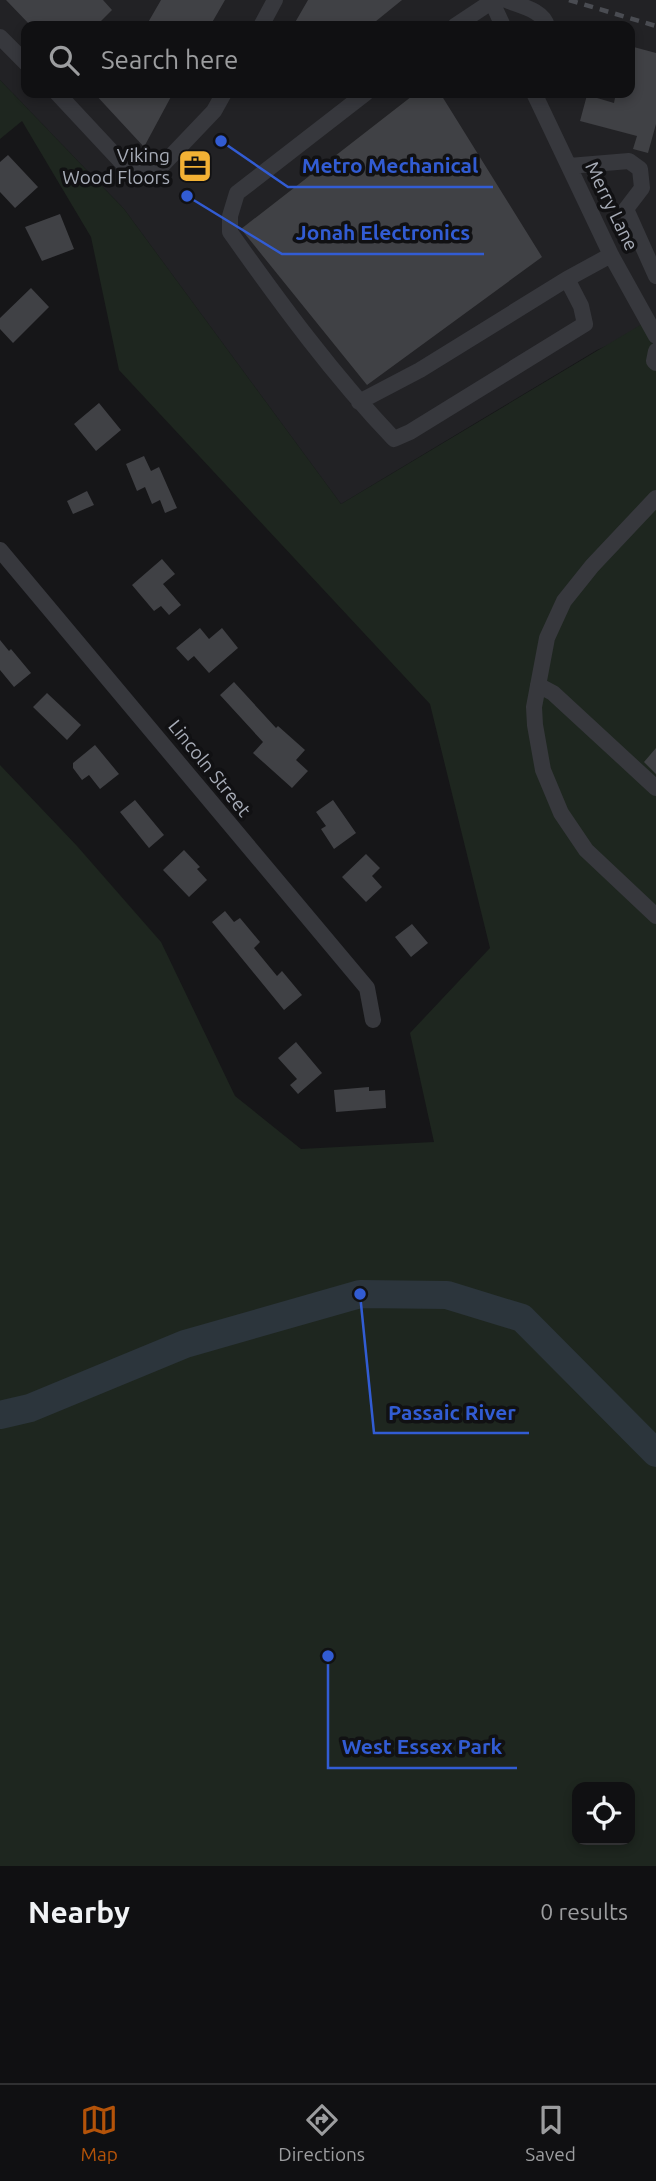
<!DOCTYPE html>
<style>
body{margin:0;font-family:Ubuntu,sans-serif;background:#1e1e20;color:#f1f3f6}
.controls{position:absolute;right:21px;bottom:21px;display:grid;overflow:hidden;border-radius:14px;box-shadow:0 4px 10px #0003}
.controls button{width:63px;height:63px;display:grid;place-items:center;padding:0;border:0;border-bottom:2px solid #303032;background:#101012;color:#f1f3f6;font:35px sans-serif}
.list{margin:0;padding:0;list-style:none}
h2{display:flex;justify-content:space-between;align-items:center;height:91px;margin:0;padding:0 28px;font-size:30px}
h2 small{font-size:23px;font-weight:400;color:#9c9d9f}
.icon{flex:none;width:38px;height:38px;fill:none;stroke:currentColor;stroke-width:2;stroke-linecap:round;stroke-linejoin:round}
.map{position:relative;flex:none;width:656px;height:1866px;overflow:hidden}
.search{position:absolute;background:#101012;box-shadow:0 4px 10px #0003;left:21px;right:21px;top:21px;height:77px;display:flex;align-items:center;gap:18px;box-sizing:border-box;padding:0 24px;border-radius:14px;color:#9c9d9f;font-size:26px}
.sheet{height:217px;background:#101012}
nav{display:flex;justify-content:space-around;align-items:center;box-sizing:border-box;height:98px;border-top:2px solid #303032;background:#101012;font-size:19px;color:#9c9d9f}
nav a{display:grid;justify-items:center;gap:4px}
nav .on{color:#b45309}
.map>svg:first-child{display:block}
.built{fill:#222225;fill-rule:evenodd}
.green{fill:#1e261f;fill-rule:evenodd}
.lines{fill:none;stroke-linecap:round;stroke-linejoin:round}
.river{stroke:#2c353c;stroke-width:28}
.building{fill:#404145}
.minor{stroke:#37383d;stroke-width:16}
.rail{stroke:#4a4c52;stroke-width:4.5;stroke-dasharray:9 7;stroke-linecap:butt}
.labels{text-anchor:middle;stroke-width:7;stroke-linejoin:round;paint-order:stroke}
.poi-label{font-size:19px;fill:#a8adb8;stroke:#111113;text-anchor:end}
.street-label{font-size:19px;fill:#a8adb8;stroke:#111113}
.leader{fill:none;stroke:#325cd3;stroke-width:2.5}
.callout-dot{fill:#325cd3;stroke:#111113;stroke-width:2.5}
.callout-label{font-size:21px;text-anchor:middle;font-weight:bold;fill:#325cd3;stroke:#111113;stroke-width:7;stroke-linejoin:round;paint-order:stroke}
</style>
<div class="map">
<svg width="656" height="1866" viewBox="0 0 656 1866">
<rect width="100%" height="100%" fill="#161618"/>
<path class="built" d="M0,0H656V324L597,350L341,504L124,209L0,80ZM26,26H630V93H26Z"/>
<path class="green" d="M0,80L124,209L341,504L652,318L656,324V1866H0V765L77,846L161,942L235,1096L301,1149L434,1142L410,1033L490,948L430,704L119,370L91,237L22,121L0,139ZM577,1787H630V1840H577Z"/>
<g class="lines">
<path class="river" d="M0,1415L30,1408L185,1344L360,1294L447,1295L522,1318L656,1453"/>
</g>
<path class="building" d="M6,0H103L112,10L96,26H31Z
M161,0H225L210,26H146Z
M308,0H402L370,26H293Z
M630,46L656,53V124L648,153L633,149L637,136L580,121L587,95L614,103L616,93H630Z
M94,93H173L144,147Z
M416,93H440L542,257L367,385L241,229Z
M8,155L38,187L15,208L0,192V162Z
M60,214L74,249L42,261L25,227Z
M31,288L49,307L13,343L0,329V318Z
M99,403L121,430L96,451L74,424Z
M144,456L151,471L159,467L177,508L165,513L160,500L152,504L145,487L137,491L126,464Z
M87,491L94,505L73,514L67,501Z
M162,559L175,574L163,584L181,605L169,615L161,606L154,611L132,585Z
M200,628L209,639L222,628L238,648L209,673L194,656L188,661L176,648Z
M0,640L9,651L11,649L31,673L14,687L0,670Z
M234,682L276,728L278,726L305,750L296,760L308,771L292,788L253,753L263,742L220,695Z
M47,693L81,725L67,740L33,707Z
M95,745L119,774L100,789L89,775L82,780L73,768V763Z
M656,748V774L644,762Z
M135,800L164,835L149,848L120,812Z
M333,800L356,833L334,849L321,829L326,826L316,812Z
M184,850L200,867L197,869L207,880L189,897L163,870Z
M366,854L380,868L372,876L382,887L366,902L342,877Z
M225,911L234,922L240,918L260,942L254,948L277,976L282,971L302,995L284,1010L212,922Z
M412,924L428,943L411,957L395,937Z
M296,1042L322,1073L298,1094L290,1085L297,1079L278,1058Z
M369,1087V1091L385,1090L386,1108L336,1112L334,1090Z"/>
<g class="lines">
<path class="minor" d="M491,0L503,26
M506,0C520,6 543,10 547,26
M261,26L275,0
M455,26L491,2
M0,37L26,63
M57,93L127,168L153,175L214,111L224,93
M366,93L237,193L230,216V232C281,304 333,375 394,439L410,432L585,324L581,306L567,279L611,255
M534,93L611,255L656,336
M569,166L629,161L640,169L642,188L626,209L656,276
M656,351L654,361L656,363
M359,402L420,370L567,279
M656,498L592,566L564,601L547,638L534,707L535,725L543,770L561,813L586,850L656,916
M0,550L367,988L373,1020
M538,685L553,693L656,788"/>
<path class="rail" d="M569,0L656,26"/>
</g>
<defs>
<g id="office-square" transform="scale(1.75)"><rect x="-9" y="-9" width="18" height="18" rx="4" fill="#f2b134" stroke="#111113"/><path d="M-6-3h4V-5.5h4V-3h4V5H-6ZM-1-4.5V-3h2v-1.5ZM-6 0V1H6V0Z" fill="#111"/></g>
</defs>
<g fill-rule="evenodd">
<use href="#office-square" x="195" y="166"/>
</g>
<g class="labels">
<g class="poi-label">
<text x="170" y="162">Viking<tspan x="170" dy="22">Wood Floors</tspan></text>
</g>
<g class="street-label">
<text transform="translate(612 206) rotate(64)" y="7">Merry Lane</text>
<text transform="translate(210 768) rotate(51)" y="7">Lincoln Street</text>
</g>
</g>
<path class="leader" d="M221 141L288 187H493M187 196L282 254H484M360 1294L374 1433H529M328 1656L328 1768H517"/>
<g class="callout-dot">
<circle cx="221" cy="141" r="7"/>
<circle cx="187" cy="196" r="7"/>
<circle cx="360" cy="1294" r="7"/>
<circle cx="328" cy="1656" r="7"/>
</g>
<g class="callout-label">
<text x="390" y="173">Metro Mechanical</text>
<text x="383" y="240">Jonah Electronics</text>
<text x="452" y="1420">Passaic River</text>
<text x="422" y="1754">West Essex Park</text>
</g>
</svg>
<div class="controls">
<button><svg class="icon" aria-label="locate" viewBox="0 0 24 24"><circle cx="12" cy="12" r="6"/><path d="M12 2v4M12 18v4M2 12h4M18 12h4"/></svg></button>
</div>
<div class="search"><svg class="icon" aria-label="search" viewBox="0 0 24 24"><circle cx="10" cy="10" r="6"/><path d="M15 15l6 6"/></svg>Search here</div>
</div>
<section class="sheet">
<h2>Nearby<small>0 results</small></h2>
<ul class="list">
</ul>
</section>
<nav>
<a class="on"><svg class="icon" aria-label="map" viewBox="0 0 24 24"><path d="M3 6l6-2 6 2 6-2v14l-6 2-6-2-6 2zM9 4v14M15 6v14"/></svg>Map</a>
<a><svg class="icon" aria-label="directions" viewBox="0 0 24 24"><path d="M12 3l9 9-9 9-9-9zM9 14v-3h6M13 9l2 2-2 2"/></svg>Directions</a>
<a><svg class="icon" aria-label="saved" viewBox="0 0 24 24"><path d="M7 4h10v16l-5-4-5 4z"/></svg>Saved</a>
</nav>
